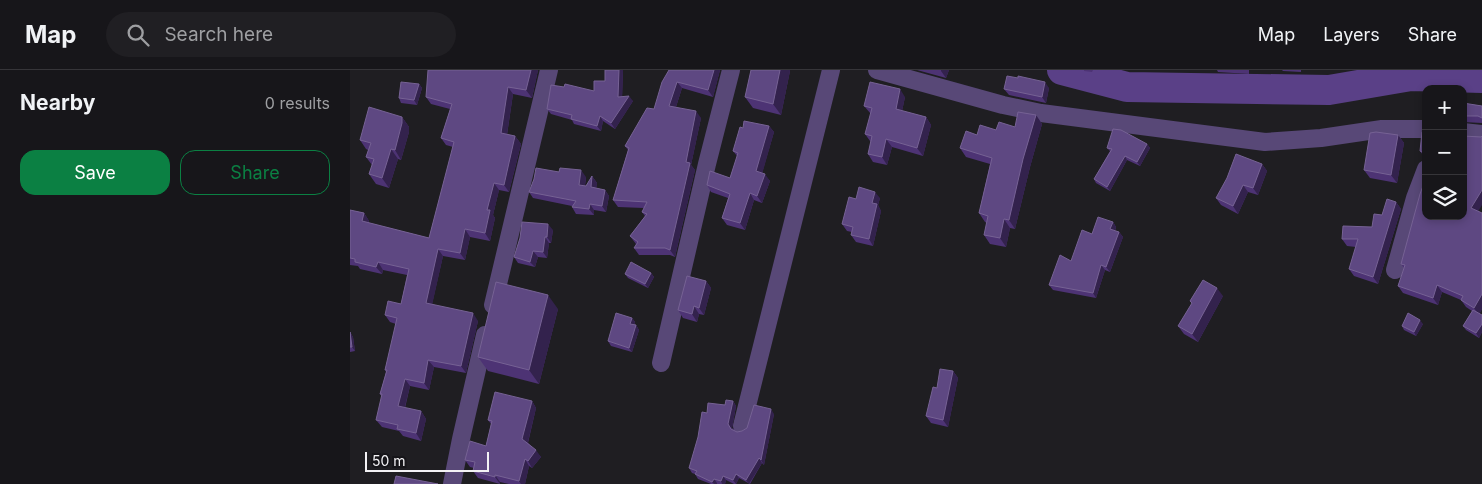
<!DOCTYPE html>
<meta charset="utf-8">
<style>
body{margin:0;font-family:Inter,sans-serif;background:#201f23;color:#f1f3f6}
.controls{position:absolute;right:15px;top:15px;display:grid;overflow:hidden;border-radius:10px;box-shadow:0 2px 8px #0003}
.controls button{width:45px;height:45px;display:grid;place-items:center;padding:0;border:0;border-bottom:1px solid #363539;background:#17161a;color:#f1f3f6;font:25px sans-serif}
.scale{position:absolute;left:15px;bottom:12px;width:124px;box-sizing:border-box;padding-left:5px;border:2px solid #f3f2f5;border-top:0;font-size:14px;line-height:18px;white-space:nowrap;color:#f3f2f5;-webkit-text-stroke:4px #161519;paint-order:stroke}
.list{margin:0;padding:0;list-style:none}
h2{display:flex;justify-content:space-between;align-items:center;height:65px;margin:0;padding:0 20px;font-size:21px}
h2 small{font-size:16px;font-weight:400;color:#9e9fa2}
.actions{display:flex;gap:10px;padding:15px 20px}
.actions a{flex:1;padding:11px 0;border:1px solid #0b8043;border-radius:15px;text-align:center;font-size:18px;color:#0b8043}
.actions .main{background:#0b8043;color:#fff}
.icon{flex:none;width:28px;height:28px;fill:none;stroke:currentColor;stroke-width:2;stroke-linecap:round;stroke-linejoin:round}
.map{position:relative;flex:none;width:1132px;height:414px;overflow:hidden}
header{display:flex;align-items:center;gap:30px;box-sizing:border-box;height:70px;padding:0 25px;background:#17161a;border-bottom:1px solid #363539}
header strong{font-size:24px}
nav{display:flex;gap:28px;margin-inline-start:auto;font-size:18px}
.search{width:350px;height:45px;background:#201f23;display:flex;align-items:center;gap:12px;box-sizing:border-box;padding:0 18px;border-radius:28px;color:#9e9fa2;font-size:19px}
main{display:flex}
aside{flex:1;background:#17161a}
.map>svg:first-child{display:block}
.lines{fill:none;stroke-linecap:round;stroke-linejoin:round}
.river{stroke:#5a4087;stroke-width:30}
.minor{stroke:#584877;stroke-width:18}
.wall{fill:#4d3374}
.shaded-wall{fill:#33224d}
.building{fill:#5e4882;stroke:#766294}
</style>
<header>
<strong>Map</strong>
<div class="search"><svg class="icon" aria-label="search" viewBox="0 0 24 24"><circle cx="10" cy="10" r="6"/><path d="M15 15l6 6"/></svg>Search here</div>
<nav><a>Map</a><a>Layers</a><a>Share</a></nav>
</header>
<main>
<aside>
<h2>Nearby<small>0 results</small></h2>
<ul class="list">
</ul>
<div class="actions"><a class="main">Save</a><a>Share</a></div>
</aside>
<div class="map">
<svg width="1132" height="414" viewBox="0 0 1132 414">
<rect width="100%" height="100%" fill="#1f1e22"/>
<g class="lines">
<path class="river" d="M712,0L777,17L979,20L1061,6L1132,8"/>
<path class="minor" d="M527,0L653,35L691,43L915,72L971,68L1032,59H1076
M1113,62L1132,64
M1045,200L1065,128L1076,99
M143,235L199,0
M311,293L357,94L381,0
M392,356L481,0
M102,414L111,369L135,265"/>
</g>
<path class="wall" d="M188,0L182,28L163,24L157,65L165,66L171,74L159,122L149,120L143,145L145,148L140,171L120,167L115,190L93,186L82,234L128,251L116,303L84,297L79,320L60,316L55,338L71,341L76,349L71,371L53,366L49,361L32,357L26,350L32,327L30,324L36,302L35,300L46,254L40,252L35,245L51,234L57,205L33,200L32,204L10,199L8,196L0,195V140L14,143L19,151V153L79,168L103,77L96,75L91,68L100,39L81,34L76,27Z
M255,0H273L272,27L283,31L265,59L253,51L251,61L224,54L222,50L201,44L197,39L244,21L255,11Z
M319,0H370L363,27L332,18L326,37L351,48L341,95L345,100L325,187L320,185H289L284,178L286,174L280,166L295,146L292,142L294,138L268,137L263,130L278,80L275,76L304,39Z
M401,0H440V1L431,45L403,38L395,27Z
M567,0H599L596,8Z
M734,0H743L742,2L734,1Z
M867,0H899V4L868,2Z
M932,0H951V2L933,1Z
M668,8L699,18L696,33L659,25L654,19Z
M69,14L72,18L67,35L51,33L49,28Z
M555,27L552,41L576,47L581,55L573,86L542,77L537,95L523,92L518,84L521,72L520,71L515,64L521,44L514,36Z
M1113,33L1132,36V53L1113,52Z
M686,45L692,54L680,97L665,159L660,158L656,177L640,174L634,165L637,153L635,152L629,143L640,94L616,87L610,78L627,65L665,57Z
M52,47L59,57V62L51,90L48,89L39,118L26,114L19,104L22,95L16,87L18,80L16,79L10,70Z
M419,56L424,62L412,103L420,111L412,133L404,130L395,160L377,155L372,148L378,128L361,122L357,115L380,108L387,86L383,81L393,58Z
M1076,60V89L1070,81Z
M1048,65L1054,73L1047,113L1020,108L1014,100Z
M797,74L800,78L790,96L777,90L760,121L746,113L744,109L760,81L757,78Z
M912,94L917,101L908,125L898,122L888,144L871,135L866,128Z
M242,106L247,113L246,118L255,120L259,126L256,142L244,140V145L226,144L222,137V136L183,128L179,122L236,107L235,116H236Z
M530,128L528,135L531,141L523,176L506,172L501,165L502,162L497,161L492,154L506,129Z
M1046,132L1051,139L1028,214L1004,206L999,199L1006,177L997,176L992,169L1022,157Z
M1128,141L1132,143V239L1129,244L1132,245V262L1129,268L1116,260L1113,256L1122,241L1116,237L1111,230L1092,222L1088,235L1053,223L1048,216L1054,198L1051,194Z
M763,152L766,157L765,161L769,162L773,167L760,202L755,200L746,228L703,220L699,215L721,191L742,164Z
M203,160L201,173H199L197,188L188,187L185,197L168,193L164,187Z
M301,203L304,207L298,218L278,208L275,204Z
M356,211L361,218L354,245L349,244L347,252L333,248L328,240Z
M873,226L848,272L834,264L828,256L842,234L840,231Z
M208,239L189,314L138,301L128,287Z
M282,248L285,252L284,255H286L289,260L282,282L261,276L258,271Z
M1073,254L1066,266L1054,260L1052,256Z
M0,262L3,267L5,281L0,282Z
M603,301L608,308L598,357L581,353L576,346L587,318Z
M182,331L186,338L178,373L191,387L182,398L179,396L175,414H159L150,412V414L128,408L123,401L124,398L120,397L115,390L136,376L141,354L138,350Z
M383,331L386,336L382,358L387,362L392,361L424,344L414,395L412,393L400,414L389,408L386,414H384L376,410L375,414H361L348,409L345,404L342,403L339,398L357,343Z"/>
<path class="shaded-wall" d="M181,0H188L182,28L176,20Z
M269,0H273L272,32L268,27Z
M364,0H370L363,27L358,20Z
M430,0H440V1L431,45L423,34Z
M591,0H599L596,8L591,1Z
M327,12L332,18L324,43L319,36Z
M695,12L699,18L696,33L692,27Z
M69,14L72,18L67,35L64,30Z
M158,17L163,24L156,71L151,63Z
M550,19L555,27L551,46L546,39Z
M279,26L283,31L265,59L261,53Z
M346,41L351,48L341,95L345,100L325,187L320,180L336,92Z
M686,45L692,54L680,97L665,159L659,150L673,89Z
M250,46L253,51L251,61L247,56Z
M52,47L59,57V62L51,90L45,80Z
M576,47L581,55L573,86L567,78Z
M419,56L424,62L411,108L406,101Z
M1048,65L1054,73L1047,113L1041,105Z
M165,66L171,74L159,122L154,115Z
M536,69L542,77L537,95L532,87Z
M797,74L800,78L790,96L787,92Z
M41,79L48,89L39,118L32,108Z
M775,86L777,90L760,121L757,117Z
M912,94L917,101L908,125L903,118Z
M231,100L236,107L234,121L229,115Z
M415,104L420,111L412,133L407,126Z
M242,106L247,113L246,124L241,117Z
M144,113L149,120L143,145L145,148L140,171L135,163L137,140Z
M893,115L898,122L888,144L883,136Z
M255,120L259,126L256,142L252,136Z
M1132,120V135L1126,145L1121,138Z
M525,122L530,128L528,135L531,141L523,176L519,169L522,133Z
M400,123L404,130L395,160L390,153Z
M1046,132L1051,139L1028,214L1023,207Z
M240,134L244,140V145L239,139Z
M14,143L19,151L17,159L12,151Z
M654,149L660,158L656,177L650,168Z
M763,152L766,157L764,164L760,159Z
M198,154L203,160L201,173L197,167Z
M115,159L120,167L115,190L110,183Z
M769,162L773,167L760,202L756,197Z
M195,167L199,173L197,188L193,182Z
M88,179L93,186L81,240L76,233Z
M183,181L188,187L185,197L180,192Z
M28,192L33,200L32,204L26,197Z
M751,195L755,200L746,228L743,223Z
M301,203L304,207L298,218L295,214Z
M356,211L361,218L354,245L349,238Z
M1087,215L1092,222L1088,235L1083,228Z
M867,218L873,226L848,272L842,264Z
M1132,224V239L1129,245L1124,238Z
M198,225L208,239L189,314L179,300Z
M344,236L349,244L347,252L342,244Z
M123,243L128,251L116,303L111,296Z
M282,248L285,252L283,258L280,254Z
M1070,250L1073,254L1066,266L1064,262Z
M1132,254V262L1129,268L1126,263Z
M286,255L289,260L282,282L279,278Z
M0,262L3,267L5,281L2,277Z
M78,290L84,297L79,320L74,313Z
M603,301L608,308L598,357L593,350Z
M55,309L60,316L53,344L48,336Z
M182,331L186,338L177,376L172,369Z
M383,331L386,336L382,358L384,363L378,354Z
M421,339L424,344L414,395L411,390Z
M71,341L76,349L71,371L66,363Z
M186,380L191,387L182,398L178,391Z
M409,388L412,393L399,414L396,410Z
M175,389L179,396L175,414H171L169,411Z
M386,404L389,408L386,414L383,410Z
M145,405L150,412V414L145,407Z
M373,406L376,410L375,414H372L371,411Z
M364,409L367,413V414H364L362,412Z"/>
<path class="building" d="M78,0H181L176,20L158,17L151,63L165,66L154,115L144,113L137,140H140L135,163L115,159L110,183L88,179L76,233L123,243L111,296L78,290L74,313L55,309L48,336L71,341L66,363L47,359L48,355L26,350L32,324H30L37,300H35L47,248L35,245L38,231L51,234L59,199L28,192L26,197L5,192V189L0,188V140L14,143L12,151L79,168L104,72L91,68L102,34L76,27Z
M255,0H269L268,27L279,26L261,53L250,46L247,56L221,49L222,45L197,39L201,15L214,17L215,14L244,21V11H255Z
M319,0H364L358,20L327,12L319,36L346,41L336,92L340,93L320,180L315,178H284L288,172L280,166L297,144L292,142L297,132L263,130L279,78L275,76L297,38L304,39L312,12Z
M401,0H430L423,34L395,27Z
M657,6L668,8V6L695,12L692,27L654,19Z
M51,12L69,14L64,30L49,28Z
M520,12L550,19L546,39L576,47L567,78L536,69L532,87L518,84L522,66L515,64L522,38L514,36Z
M1113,33L1132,36V48L1128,46H1113Z
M19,37L52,47V53L45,80L41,79L32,108L19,104L24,89L16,87L21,73L10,70Z
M668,42L686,45L673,89L659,150L654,149L650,168L634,165L638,146L629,143L642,88L610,78L616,61L627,65L630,55L646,60L649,52L665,57Z
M394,51L419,56L406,101L415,104L407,126L400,123L390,153L372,148L380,124L357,115L360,101L380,108L388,83L383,81L390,57L393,58Z
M763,59L771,60L797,74L787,92L775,86L757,117L744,109L762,79L757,78Z
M1076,60V84L1070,81L1072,62Z
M1026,62L1048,65L1041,105L1014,100L1020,63Z
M1113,66L1131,67L1132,66V120L1121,138L1132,143V224L1124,238L1111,230L1113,226L1087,215L1083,228L1048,216L1055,195L1051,194L1070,124L1073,116H1076V146H1113Z
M886,84L912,94L903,118L893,115L883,136L866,128L877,108Z
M186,98L209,102L210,98L231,100L229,115L236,116L242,106L241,117L255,120L252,136L240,134L239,139L222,137L226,131L179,122L184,109Z
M509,117L525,122L522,133L527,134L519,169L501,165L503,157L492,154L499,127L506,129Z
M1037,129L1046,132L1023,207L999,199L1008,169H992L993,156L1022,157L1024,144L1032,145Z
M748,147L763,152L760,159L769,162L756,197L751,195L743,223L699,215L710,185L721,191L732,160L742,164Z
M172,152L198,154L197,167H195L193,182L183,181L180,192L164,187L170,168Z
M281,192L301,203L295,214L275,204Z
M337,206L356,211L349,238L344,236L342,244L328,240Z
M853,210L867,218L842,264L828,256L842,233L840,231Z
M146,212L198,225L179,300L128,287Z
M1123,240L1132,245V254L1126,263L1113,256Z
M266,243L282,248L280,254L286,255L279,278L258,271Z
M1058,243L1070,250L1064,262L1052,256Z
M0,262L2,277H0Z
M590,299L603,301L593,350L576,346L583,317L587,318Z
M145,322L182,331L172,369L186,380L178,391L175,389L169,411L145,405V407L123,401L125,392L115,390L120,371L136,376L142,351L138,350Z
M376,330L383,331L378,354L381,359L387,362L392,361L397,358L404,335L421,339L411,390L409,388L396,410L386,404L383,410L373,406L371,411L364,409L362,412L345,404L347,401L339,398L348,367L352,342L357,343L358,333L375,335Z
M46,406L88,414H44Z"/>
</svg>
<div class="controls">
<button>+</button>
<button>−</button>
<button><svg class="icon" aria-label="layers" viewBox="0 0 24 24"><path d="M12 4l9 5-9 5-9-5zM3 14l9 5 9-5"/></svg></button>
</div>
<div class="scale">50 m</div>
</div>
</main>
